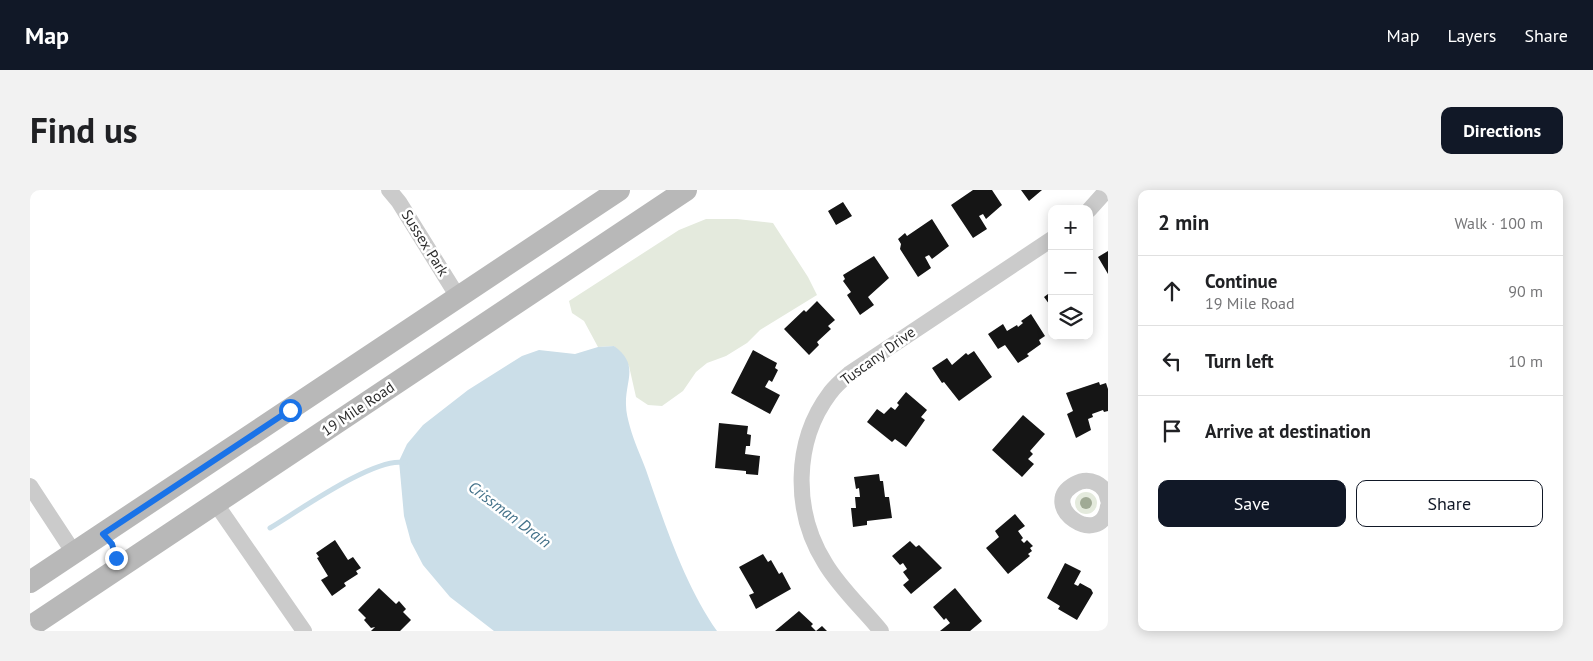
<!DOCTYPE html>
<meta charset="utf-8">
<style>
body{margin:0;font-family:"PT Sans",sans-serif;background:#f2f2f2;color:#202124}
.controls{position:absolute;right:15px;top:15px;display:grid;overflow:hidden;border-radius:10px;box-shadow:0 2px 12px #0003}
.controls button{width:45px;height:45px;display:grid;place-items:center;padding:0;border:0;border-bottom:1px solid #e0e0e0;background:#fff;color:#202124;font:25px sans-serif}
.stop{position:absolute;width:15px;height:15px;margin:-11px;border:4px solid #1a73e8;border-radius:50%;background:#fff}
.stop.end{background:#1a73e8;border-color:#fff;box-shadow:0 1px 5px #0008}
.list{margin:0;padding:0;list-style:none}
h2{display:flex;justify-content:space-between;align-items:center;height:65px;margin:0;padding:0 20px;font-size:21px}
h2 small{font-size:16px;font-weight:400;color:#757577}
.list li{display:grid;grid-template-columns:32px 1fr auto;gap:15px;align-items:center;box-sizing:border-box;height:70px;padding:0 20px;border-top:1px solid #e0e0e0}
.list b{display:block;font-size:19px;white-space:nowrap}
.list p{margin:0;font-size:16px;white-space:nowrap;color:#757577}
.list em{font-size:16px;font-style:normal;color:#757577}
.actions{display:flex;gap:10px;padding:15px 20px}
.actions a{flex:1;padding:11px 0;border:1px solid #111827;border-radius:10px;text-align:center;font-size:18px;color:#111827}
.actions .main{background:#111827;color:#fff}
.icon{flex:none;width:28px;height:28px;fill:none;stroke:currentColor;stroke-width:2;stroke-linecap:round;stroke-linejoin:round}
.map{position:relative;flex:none;width:1078px;height:441px;overflow:hidden;border-radius:10px}
header{display:flex;align-items:center;gap:30px;box-sizing:border-box;height:70px;padding:0 25px;background:#111827;color:#fff}
header strong{font-size:24px}
nav{display:flex;gap:28px;margin-inline-start:auto;font-size:18px}
.intro{display:flex;align-items:center;justify-content:space-between;box-sizing:border-box;height:120px;padding:0 30px}
h1{margin:0;font-size:35px}
.button{padding:12px 22px;border-radius:10px;background:#111827;color:#fff;font-size:18px;font-weight:700}
main{display:flex;gap:30px;padding:0 30px}
aside{flex:1;background:#fff;border-radius:10px;box-shadow:0 2px 12px #0003}
.map>svg:first-child{display:block}
.green{fill:#e4eadd}
.water{fill:#cbdee8}
.lines{fill:none;stroke-linecap:round;stroke-linejoin:round}
.stream{stroke:#cbdee8;stroke-width:5}
.building{fill:#151515}
.street{stroke:#cbcbcb;stroke-width:16}
.secondary{stroke:#b8b8b8;stroke-width:22}
.tree{fill:#a0aa95}
.route{stroke:#1a73e8;stroke-width:6}
.labels{text-anchor:middle;stroke-width:5;stroke-linejoin:round;paint-order:stroke}
.street-label{font-size:15px;fill:#2e2e2e;stroke:#fff}
.water-label{font-size:16px;font-style:italic;fill:#437189;stroke:#fff}
</style>
<header>
<strong>Map</strong>
<nav><a>Map</a><a>Layers</a><a>Share</a></nav>
</header>
<div class="intro"><h1>Find us</h1><a class="button">Directions</a></div>
<main>
<div class="map">
<svg width="1078" height="441" viewBox="0 0 1078 441">
<rect width="100%" height="100%" fill="#fff"/>
<path class="green" d="M676,29H707L743,33L778,87L787,105L730,140L717,153L696,166L677,173L666,182L653,201L632,216L618,215L606,207L599,176L584,156L568,157L554,131L542,123L539,111L649,40Z
M1045 313a11 11 0 1 1 22 0a11 11 0 1 1-22 0Z"/>
<path class="water" d="M584,156C610,175 595,190 596,215C596,222 598,230 600,237C604,252 611,266 616,280C634,332 655,396 687,441H464L420,407L393,375L381,352L374,326L369,271L377,254L393,235L438,200L492,166L509,160L545,164L568,157Z"/>
<g class="lines">
<path class="stream" d="M240,338C267,322 347,265 375,273"/>
</g>
<path class="building" d="M943,0H962L972,15L956,29L953,24L949,26L957,39L943,48L921,15Z
M991,0H1012L999,11Z
M813,12L822,26L806,35L798,21Z
M902,29L919,56L902,69L899,65L895,67L901,78L888,87L870,59L871,54L868,49L875,43L877,46Z
M1078,61V84L1068,67Z
M844,66L859,88L838,107L844,115L830,125L817,105L821,102L813,91L815,89L813,85Z
M1022,101V118L1014,107Z
M787,111L805,130L798,136L801,139L787,152L789,155L779,165L754,139L774,120L776,122Z
M1001,124L1015,146L1009,150L1011,154L997,164L999,166L988,173L975,155L968,159L958,144L973,134L977,141L987,135L988,137L993,133L991,131Z
M723,160L747,173L745,178L748,180L742,192L739,190L735,197L750,205L740,224L701,203Z
M944,161L962,187L929,211L914,192L912,193L902,178L917,168L922,175L936,163L938,165Z
M1069,192L1070,195L1076,193L1078,199V221L1074,222L1073,220L1062,224L1063,227L1058,229L1061,240L1046,248L1037,224L1043,221L1036,203Z
M876,202L897,220L891,227L895,230L876,257L865,249L862,252L837,232L847,219L854,224L861,217L865,220L869,215L867,213Z
M993,225L1015,244L1000,261L1003,264L998,269L1004,274L992,287L962,260Z
M689,233L718,236L717,244L721,245L720,256H716L715,264L730,266L728,285L716,284V281L685,278Z
M849,284L850,291H853L855,307H859L862,328L837,331V335L823,337L821,318H826L825,307H830L829,298L826,299L824,287Z
M985,324L995,336L988,341L993,348L991,350L994,353L997,350L1003,356L1000,358L1002,361L998,364L1000,366L978,384L956,358L969,347L965,341Z
M305,350L318,370L323,367L331,378L326,381L328,384L314,393L316,396L302,406L291,390L298,386L287,368L289,367L286,363Z
M880,351L886,357L889,355L912,378L881,404L873,395L879,390L873,382L877,379L873,373L870,375L862,366Z
M733,364L738,372L741,370L749,384L752,382L761,399L726,419L719,405L724,403L709,377Z
M1035,373L1051,381L1044,394L1048,396L1050,393L1061,399L1063,403L1047,430L1028,419L1030,416L1017,408Z
M349,398L366,414L369,411L376,419L373,422L381,430L370,441H341L345,437L341,438L334,430L336,428L328,420Z
M925,398L952,431L940,441H910L920,433L916,428L914,430L903,417Z
M769,421L783,434L781,436L786,441L792,436L797,441H745Z"/>
<g class="lines">
<path class="street" d="M359,0L369,12L428,107
M1059,20L1077,0
M0,296L44,363
M1078,310C1076,294 1059,286 1045,294C1005,316 1072,361 1078,316
M186,314L274,441
M851,441C833,419 809,397 795,373C763,322 763,252 800,203C805,196 812,190 819,184L1022,49"/>
<path class="secondary" d="M0,392L589,0
M0,437L656,0"/>
</g>
<circle class="tree" cx="1056" cy="313" r="6"/>
<g class="lines">
<path class="route" d="M86,368L82,354L73,344L260,220"/>
</g>
<g class="labels">
<g class="street-label">
<text transform="translate(395 53) rotate(58)" y="5">Sussex Park</text>
<text transform="translate(848 166) rotate(-36)" y="5">Tuscany Drive</text>
<text transform="translate(328 219) rotate(-34)" y="5">19 Mile Road</text>
</g>
<g class="water-label">
<text transform="translate(480 324) rotate(37)" y="6">Crissman Drain</text>
</g>
</g>
</svg>
<div class="controls">
<button>+</button>
<button>−</button>
<button><svg class="icon" aria-label="layers" viewBox="0 0 24 24"><path d="M12 4l9 5-9 5-9-5zM3 14l9 5 9-5"/></svg></button>
</div>
<div class="stop" style="left:260px;top:220px"></div>
<div class="stop end" style="left:86px;top:368px"></div>
</div>
<aside>
<h2>2 min<small>Walk · 100 m</small></h2>
<ul class="list">
<li><svg class="icon" aria-label="ahead" viewBox="0 0 24 24"><path d="M12 20V5M6 11l6-6 6 6"/></svg><div><b>Continue</b><p>19 Mile Road</p></div><em>90 m</em></li>
<li><svg class="icon" aria-label="left" viewBox="0 0 24 24"><path d="M17 20v-9H6M10 6l-5 5 5 5"/></svg><div><b>Turn left</b></div><em>10 m</em></li>
<li><svg class="icon" aria-label="arrive" viewBox="0 0 24 24"><path d="M6 21V4h12l-3 4 3 4H6"/></svg><div><b>Arrive at destination</b></div></li>
</ul>
<div class="actions"><a class="main">Save</a><a>Share</a></div>
</aside>
</main>
